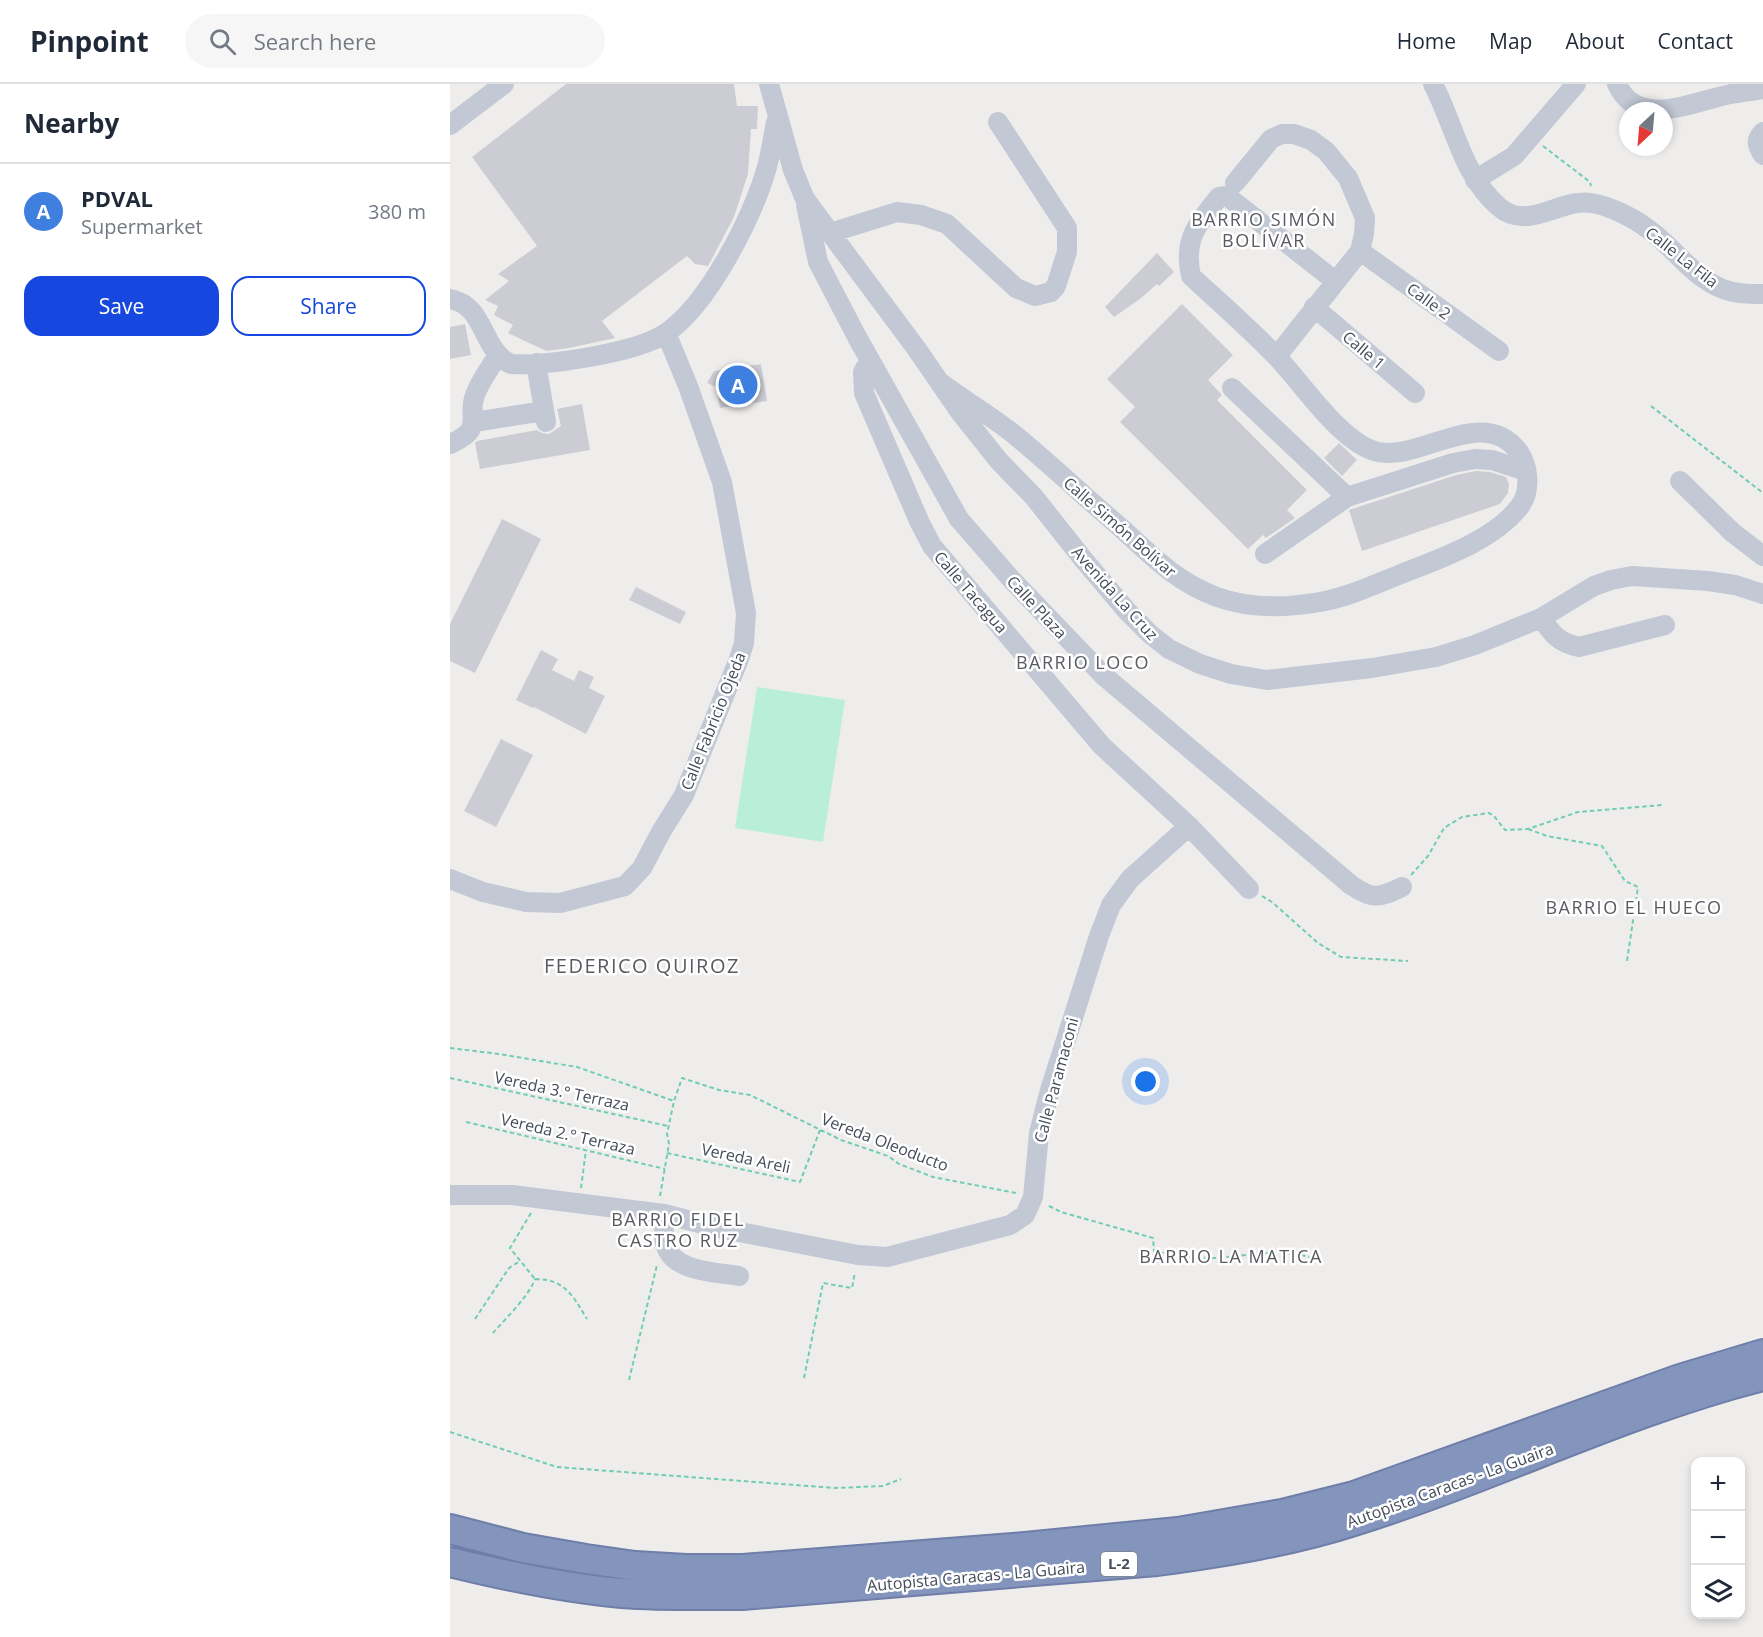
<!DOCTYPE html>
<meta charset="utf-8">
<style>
body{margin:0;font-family:"Open Sans",sans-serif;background:#f6f6f7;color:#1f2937}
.controls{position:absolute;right:18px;bottom:18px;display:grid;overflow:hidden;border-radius:12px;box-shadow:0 3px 9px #0003}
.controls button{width:54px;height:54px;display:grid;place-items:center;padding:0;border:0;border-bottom:2px solid #e0e1e3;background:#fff;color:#1f2937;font:30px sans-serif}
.compass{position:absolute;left:1169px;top:18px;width:54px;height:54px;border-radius:50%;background:#fff;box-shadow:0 3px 9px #0003;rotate:206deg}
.you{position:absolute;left:696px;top:998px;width:21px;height:21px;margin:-15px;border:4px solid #fff;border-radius:50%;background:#1a73e8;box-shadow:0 0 0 9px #1a73e833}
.badge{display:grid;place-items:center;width:39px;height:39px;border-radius:50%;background:#1647df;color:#fff;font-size:20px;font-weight:700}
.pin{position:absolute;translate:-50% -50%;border:3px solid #fff;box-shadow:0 2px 6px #0006}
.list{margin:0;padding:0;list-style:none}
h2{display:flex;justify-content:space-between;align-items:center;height:78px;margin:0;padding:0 24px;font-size:26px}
h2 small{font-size:20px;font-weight:400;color:#747a83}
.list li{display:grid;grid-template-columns:39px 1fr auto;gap:18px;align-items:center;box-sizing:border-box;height:96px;padding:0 24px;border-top:2px solid #e0e1e3}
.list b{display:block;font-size:22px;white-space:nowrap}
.list p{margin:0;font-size:20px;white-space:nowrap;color:#747a83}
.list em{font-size:20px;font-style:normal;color:#747a83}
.actions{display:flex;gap:12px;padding:18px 24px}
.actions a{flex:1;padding:14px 0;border:2px solid #1647df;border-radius:18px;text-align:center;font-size:21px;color:#1647df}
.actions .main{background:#1647df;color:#fff}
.icon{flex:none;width:33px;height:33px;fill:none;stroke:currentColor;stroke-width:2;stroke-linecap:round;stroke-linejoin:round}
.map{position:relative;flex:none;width:1313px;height:1553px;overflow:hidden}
header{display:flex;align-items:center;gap:36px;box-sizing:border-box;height:84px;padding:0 30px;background:#fff;border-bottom:2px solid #e0e1e3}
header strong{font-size:28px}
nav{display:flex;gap:33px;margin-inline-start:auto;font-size:21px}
.search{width:420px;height:54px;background:#f6f6f7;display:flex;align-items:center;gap:15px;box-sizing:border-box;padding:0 21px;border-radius:33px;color:#747a83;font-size:22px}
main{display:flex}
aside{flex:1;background:#fff}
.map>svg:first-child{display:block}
.green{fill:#b9efd8}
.building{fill:#cccdd4}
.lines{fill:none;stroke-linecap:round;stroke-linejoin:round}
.highway-casing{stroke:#6e7ea8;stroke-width:32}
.path{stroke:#71cdb1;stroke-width:2;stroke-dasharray:4.5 3;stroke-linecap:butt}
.minor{stroke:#c2c8d4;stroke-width:20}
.highway{stroke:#8394bd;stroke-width:28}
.labels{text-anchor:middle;stroke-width:5;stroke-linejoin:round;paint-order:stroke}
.shield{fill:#fff;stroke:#7d828c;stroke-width:1.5}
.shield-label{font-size:15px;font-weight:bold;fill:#454c5a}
.street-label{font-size:16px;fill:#454c5a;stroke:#fff}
.neighbourhood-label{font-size:18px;letter-spacing:1.5px;fill:#595b61;stroke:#fff}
.quarter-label{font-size:20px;letter-spacing:1.5px;fill:#595b61;stroke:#fff}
</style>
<header>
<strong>Pinpoint</strong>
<div class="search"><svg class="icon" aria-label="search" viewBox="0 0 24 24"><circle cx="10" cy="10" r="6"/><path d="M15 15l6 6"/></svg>Search here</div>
<nav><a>Home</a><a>Map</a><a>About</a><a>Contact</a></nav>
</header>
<main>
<aside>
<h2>Nearby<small></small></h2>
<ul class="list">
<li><span class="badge" style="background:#3f7fe0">A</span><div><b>PDVAL</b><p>Supermarket</p></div><em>380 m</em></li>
</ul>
<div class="actions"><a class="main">Save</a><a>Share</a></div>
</aside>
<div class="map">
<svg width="1313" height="1553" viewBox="0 0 1313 1553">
<rect width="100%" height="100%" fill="#efedec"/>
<path class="green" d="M307,603L395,616L373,758L285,744Z"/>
<path class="building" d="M116,0H284L287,22H308L307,45H301L298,90L284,133L258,182L245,180L237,172L152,237L165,254L119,264L96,267L58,249L63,241L44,231L48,222L35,216L59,197L48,190L87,162L22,73Z
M707,169L724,188L709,202L707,200L690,215L664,233L655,223Z
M732,220L783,271L758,296L772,311L767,316L857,406L837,426L845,434L816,454L813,451L798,465L670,338L685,323L657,295Z
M15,240L21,271L0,275V243Z
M311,280L317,317L270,324L266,303L257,299L264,287Z
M132,320L140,366L30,385L25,359L27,357L87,346L92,349L99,350L111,342L107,325Z
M889,359L907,376L892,392L874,374Z
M1026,387L1040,388L1056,393L1059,400L1058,409L1050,420L912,467L899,426L1006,391Z
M52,435L91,455L25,589L0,577V540Z
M186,503L236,528L230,540L179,516Z
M91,566L108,575L102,586L124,597L129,586L144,593L139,604L155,612L136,650L84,623L83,624L66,616Z
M51,655L83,671L46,743L14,727Z"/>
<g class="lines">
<g class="highway-casing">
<path id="highway" d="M0,1445L73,1464L136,1475L185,1482L236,1485H293L563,1464L728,1448L832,1430L904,1412L1230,1295L1313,1270
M0,1478C57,1492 114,1504 172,1509C212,1512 252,1511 292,1511L707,1477C774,1468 843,1457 907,1436C1044,1393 1174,1327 1313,1292"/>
</g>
<path class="path" d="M1093,62L1140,98L1141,102
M1201,322L1313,409
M1078,745L1097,752L1152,762L1175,797L1188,803L1177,877
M961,791L978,772L994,744L1012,733L1039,729L1044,732L1055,746L1078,745L1128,728L1213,721
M812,812L822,818L868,859L891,873L958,877
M0,964L49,970L127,983L224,1017
M0,994L218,1042
M16,1038L215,1085
M217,1069L350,1098L370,1046
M131,1104L136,1066
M210,1112L219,1060L217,1050L224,1017L232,994L269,1006L300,1011L391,1056L438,1072L449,1080L483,1093L566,1109
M599,1122L611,1128L703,1154L704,1167C724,1171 744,1174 765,1174C800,1172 834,1162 867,1176
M81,1129L60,1164L85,1195
M85,1195C115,1195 123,1212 137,1235
M25,1235L59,1184L70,1177
M43,1249C56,1234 79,1212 85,1195
M354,1294L373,1199L402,1204L405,1188
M179,1296L207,1181
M0,1348L107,1383L385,1404L433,1402L451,1395"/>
<path class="minor" d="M319,0L343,86L355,115L466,264L510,328L549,377L584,413L633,475L677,527L700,550L719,565L750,580L781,590L817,596L922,584L986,573L1025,561L1091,534L1144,502L1161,496L1182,492L1258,497L1285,501L1313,510
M983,0C1005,42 1012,91 1049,123C1078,148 1110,114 1141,119C1161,122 1186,135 1202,148C1226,166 1244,194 1273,205C1286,210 1299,210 1313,210
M1167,0C1187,46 1245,17 1281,10C1291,8 1302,7 1313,5
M0,41L54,0
M1313,48C1305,56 1307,62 1313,71
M1025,96L1064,72L1126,0
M785,99L821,55L832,50H844L861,56L876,67L898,94L915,134L914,150L910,167L827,272
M356,121L368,178L407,253L509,435L562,496L654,592L901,801C923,816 929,814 952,803
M380,149L447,128L471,131L497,140L566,204L585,212L601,208L606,202L617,168V144L548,38
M910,167L1049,267
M0,215C36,221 31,267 61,280C97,282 187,269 216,249C259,220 303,132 317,83C321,68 323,53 326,38
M864,223L965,309
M420,276L413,288L414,309L469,437L482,462L652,662L739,742L799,805
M86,279L96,338
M491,299C515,317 543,333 566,352C601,381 635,413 670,443C703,473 725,497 767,513C800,525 836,524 870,518C898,513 924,501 951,490C989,475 1045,456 1070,422C1081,407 1079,383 1069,368C1033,320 972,377 928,368C891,360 851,297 825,271C798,243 769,218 741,192C733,155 747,141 769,113L777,112L885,197
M782,304L897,413
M24,338L94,327
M0,360C36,344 16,335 25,311C30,297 40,284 48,271
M1230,397L1282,448L1313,472
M815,470L897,413L1003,379L1025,375L1042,376L1076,387
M1091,534C1103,551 1108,558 1129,563L1215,541
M0,795L33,808L76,818L110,819L175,802L192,784L211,748L234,711L289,575L294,559L296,529L272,398L238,302L216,249
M0,1111H62L214,1130L269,1144L408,1171L437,1173L560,1141L575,1131L583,1113L589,1049L600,1006L649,852L661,821L680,795L739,742
M214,1130C214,1139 213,1150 215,1159C221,1188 266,1188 289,1192"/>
<use href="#highway" class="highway"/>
</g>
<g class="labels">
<rect class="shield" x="651" y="1468" width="36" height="24" rx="4.5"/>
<g class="shield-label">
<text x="669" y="1485">L-2</text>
</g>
<g class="street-label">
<text transform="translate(1232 173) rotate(38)" y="6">Calle La Fila</text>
<text transform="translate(979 217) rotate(36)" y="6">Calle 2</text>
<text transform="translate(914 266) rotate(40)" y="6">Calle 1</text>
<text transform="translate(670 443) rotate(41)" y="6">Calle Simón Bolívar</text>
<text transform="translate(521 508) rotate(49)" y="6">Calle Tacagua</text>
<text transform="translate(665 509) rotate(48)" y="6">Avenida La Cruz</text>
<text transform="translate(587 523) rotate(47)" y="6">Calle Plaza</text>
<text transform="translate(263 637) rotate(-68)" y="6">Calle Fabricio Ojeda</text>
<text transform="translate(606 996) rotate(-75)" y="6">Calle Paramaconi</text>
<text transform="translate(112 1007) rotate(12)" y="6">Vereda 3.° Terraza</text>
<text transform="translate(118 1050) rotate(13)" y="6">Vereda 2.° Terraza</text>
<text transform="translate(435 1058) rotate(21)" y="6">Vereda Oleoducto</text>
<text transform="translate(296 1074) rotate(12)" y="6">Vereda Areli</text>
<text transform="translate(1000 1401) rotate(-20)" y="6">Autopista Caracas - La Guaira</text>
<text transform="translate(526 1492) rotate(-5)" y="6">Autopista Caracas - La Guaira</text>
</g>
<g class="neighbourhood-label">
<text x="814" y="142">BARRIO SIMÓN<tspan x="814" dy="21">BOLÍVAR</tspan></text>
<text x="633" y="585">BARRIO LOCO</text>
<text x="1184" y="830">BARRIO EL HUECO</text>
<text x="228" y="1142">BARRIO FIDEL<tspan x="228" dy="21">CASTRO RUZ</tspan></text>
<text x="781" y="1179">BARRIO LA MATICA</text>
</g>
<g class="quarter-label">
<text x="192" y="889">FEDERICO QUIROZ</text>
</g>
</g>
</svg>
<div class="controls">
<button>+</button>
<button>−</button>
<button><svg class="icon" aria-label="layers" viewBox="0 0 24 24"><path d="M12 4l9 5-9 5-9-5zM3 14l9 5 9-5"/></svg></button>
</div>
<svg class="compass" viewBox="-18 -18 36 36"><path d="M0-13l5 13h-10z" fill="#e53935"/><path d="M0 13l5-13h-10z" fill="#747a83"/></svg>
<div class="you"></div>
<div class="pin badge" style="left:288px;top:301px;background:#3f7fe0">A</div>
</div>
</main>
